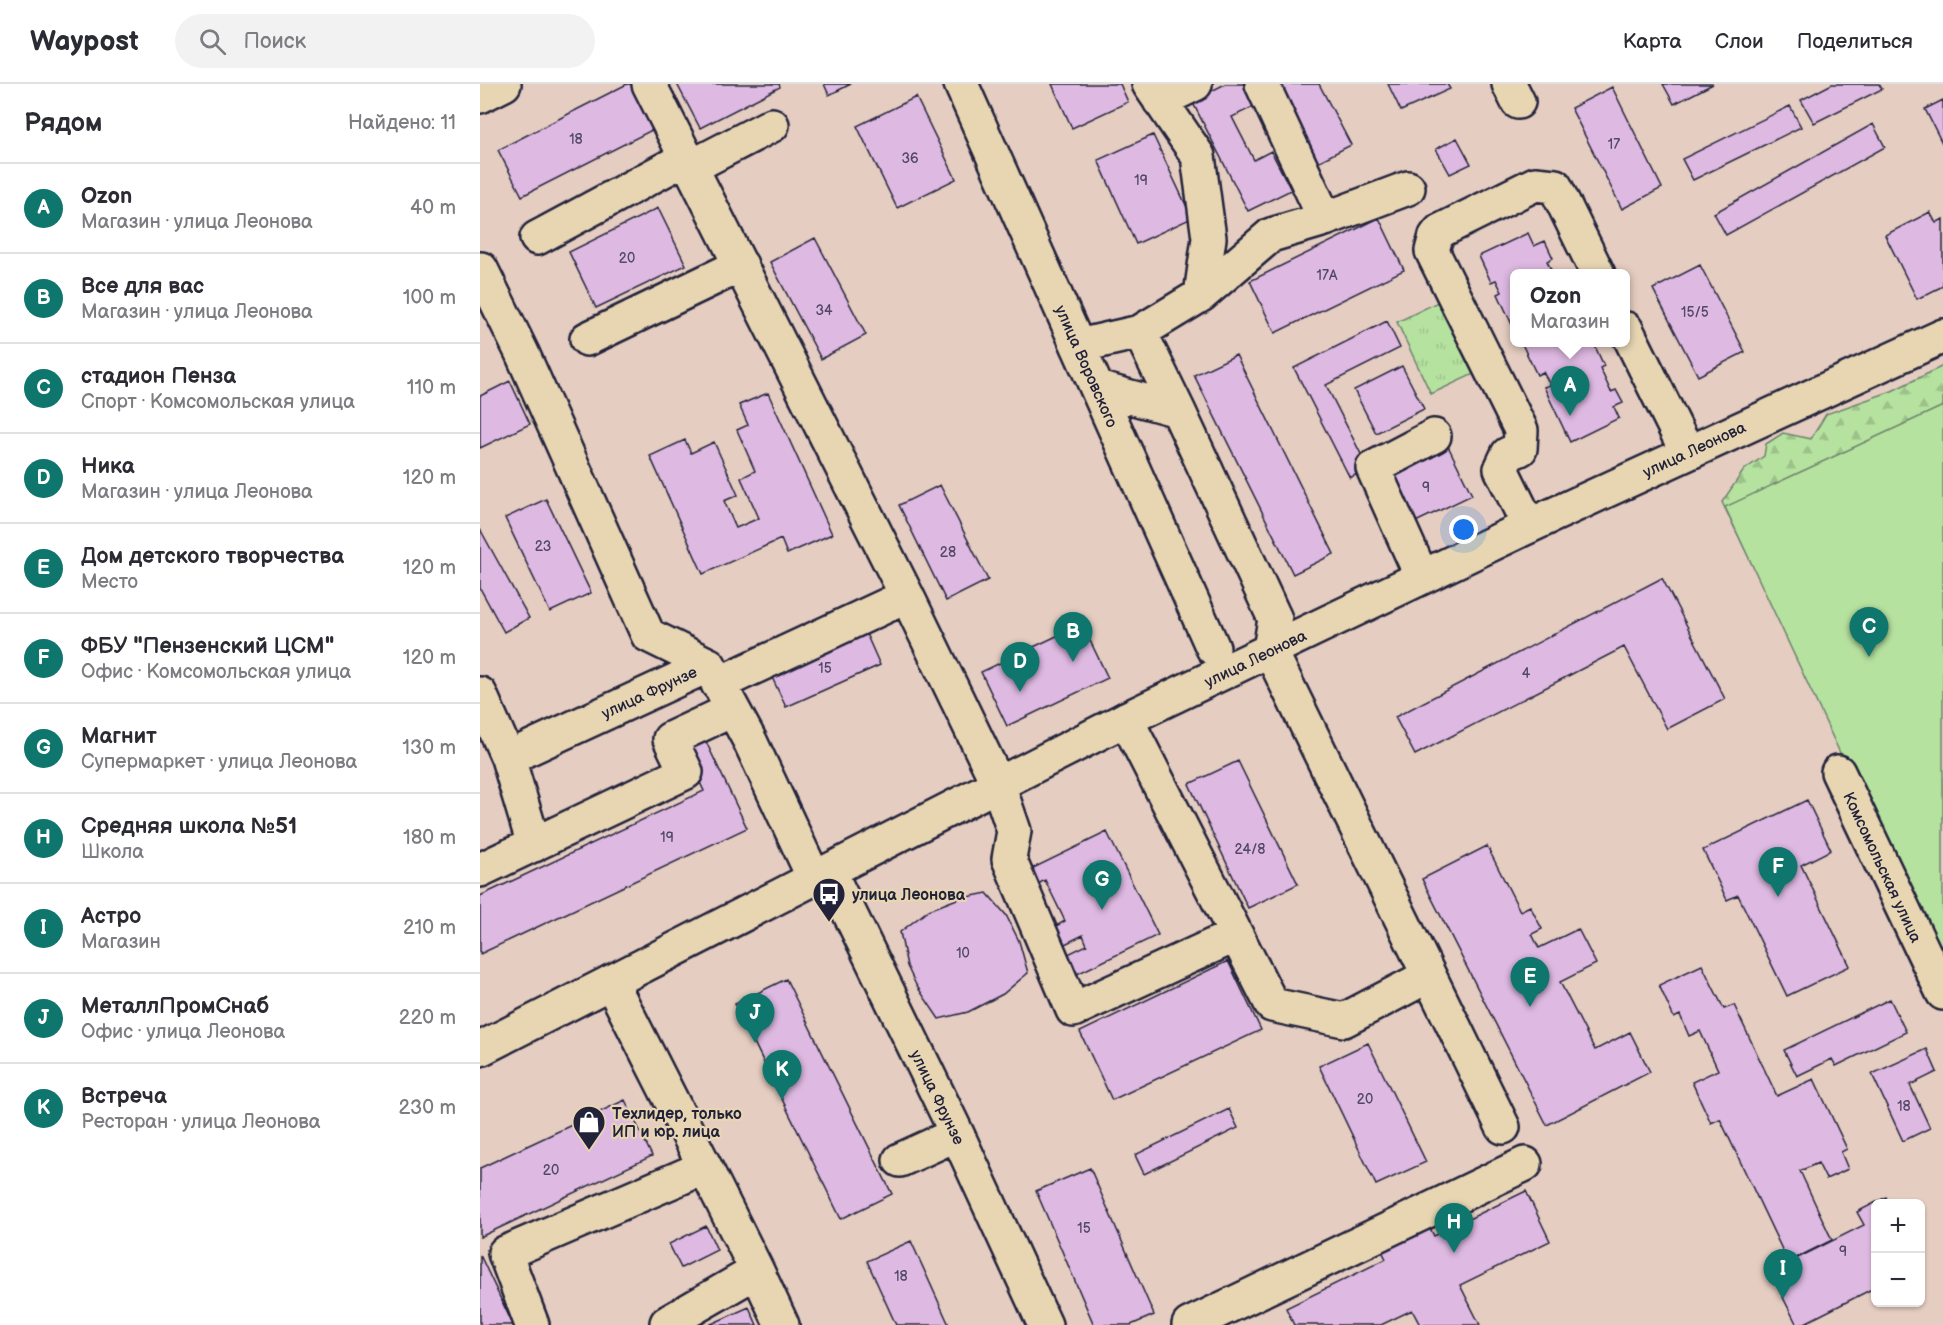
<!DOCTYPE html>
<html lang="ru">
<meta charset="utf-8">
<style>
body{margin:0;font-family:"Balsamiq Sans",sans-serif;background:#f2f2f3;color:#2b2b33}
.controls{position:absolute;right:18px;bottom:18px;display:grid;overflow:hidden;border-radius:9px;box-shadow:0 2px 4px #0004}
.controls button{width:54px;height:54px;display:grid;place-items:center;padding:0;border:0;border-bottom:2px solid #e1e1e2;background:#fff;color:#2b2b33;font:30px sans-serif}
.you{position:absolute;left:984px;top:446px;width:21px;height:21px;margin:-15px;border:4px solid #fff;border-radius:50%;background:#1a73e8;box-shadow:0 0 0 9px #1a73e833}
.badge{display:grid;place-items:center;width:39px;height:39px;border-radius:50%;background:#0f766e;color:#fff;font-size:20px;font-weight:700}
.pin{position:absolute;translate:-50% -50px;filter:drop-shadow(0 2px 3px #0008)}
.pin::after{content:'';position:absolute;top:32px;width:21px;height:18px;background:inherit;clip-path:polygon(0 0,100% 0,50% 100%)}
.popup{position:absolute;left:1030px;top:185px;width:120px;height:78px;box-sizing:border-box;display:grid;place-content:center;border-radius:9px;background:#fff;filter:drop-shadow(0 2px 4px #0005);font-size:20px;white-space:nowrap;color:#7c7c81}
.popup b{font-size:22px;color:#2b2b33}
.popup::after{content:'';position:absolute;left:50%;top:100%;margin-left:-12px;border:12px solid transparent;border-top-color:#fff}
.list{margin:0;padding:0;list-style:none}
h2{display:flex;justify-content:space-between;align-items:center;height:78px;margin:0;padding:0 24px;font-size:26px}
h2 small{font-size:20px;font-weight:400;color:#7c7c81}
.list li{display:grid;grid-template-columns:39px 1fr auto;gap:18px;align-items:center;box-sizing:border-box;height:90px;padding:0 24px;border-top:2px solid #e1e1e2}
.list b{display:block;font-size:22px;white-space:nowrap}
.list p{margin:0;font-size:20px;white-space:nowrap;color:#7c7c81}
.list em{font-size:20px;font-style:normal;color:#7c7c81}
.icon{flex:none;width:33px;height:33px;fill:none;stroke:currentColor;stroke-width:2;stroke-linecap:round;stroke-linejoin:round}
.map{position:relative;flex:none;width:1463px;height:1241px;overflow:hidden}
header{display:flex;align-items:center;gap:36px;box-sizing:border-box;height:84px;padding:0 30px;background:#fff;border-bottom:2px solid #e1e1e2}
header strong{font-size:28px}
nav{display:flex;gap:33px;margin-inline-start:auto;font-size:21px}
.search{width:420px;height:54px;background:#f2f2f3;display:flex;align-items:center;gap:15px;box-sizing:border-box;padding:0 21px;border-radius:33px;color:#7c7c81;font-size:22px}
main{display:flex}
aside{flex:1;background:#fff}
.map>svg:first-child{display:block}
.grass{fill:url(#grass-tufts);stroke:#6c826d;stroke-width:1.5}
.forest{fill:url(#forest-firs);stroke:#6c826d;stroke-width:1.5}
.garden{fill:#b6e29f;stroke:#6c826d;stroke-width:1.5}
.building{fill:#deb9e2;stroke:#22223b;stroke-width:1.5}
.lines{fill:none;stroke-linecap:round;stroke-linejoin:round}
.minor-casing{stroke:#22223b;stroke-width:38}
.major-casing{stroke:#22223b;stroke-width:38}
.minor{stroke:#e8d6b3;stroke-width:33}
.major{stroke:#e8d6b3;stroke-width:33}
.labels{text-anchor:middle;stroke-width:4.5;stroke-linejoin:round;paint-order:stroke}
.number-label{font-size:14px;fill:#514865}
.street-label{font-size:16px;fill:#22223b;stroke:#e8d6b3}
.poi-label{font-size:16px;font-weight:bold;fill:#22223b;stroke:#e8d6b3;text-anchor:start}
</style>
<header>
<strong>Waypost</strong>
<div class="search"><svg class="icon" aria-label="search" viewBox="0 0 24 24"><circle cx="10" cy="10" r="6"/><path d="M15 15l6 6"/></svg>Поиск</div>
<nav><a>Карта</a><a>Слои</a><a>Поделиться</a></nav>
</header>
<main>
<aside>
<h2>Рядом<small>Найдено: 11</small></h2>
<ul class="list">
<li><span class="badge">A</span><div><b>Ozon</b><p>Магазин · улица Леонова</p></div><em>40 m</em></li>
<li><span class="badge">B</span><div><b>Все для вас</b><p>Магазин · улица Леонова</p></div><em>100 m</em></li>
<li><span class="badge">C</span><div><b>стадион Пенза</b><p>Спорт · Комсомольская улица</p></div><em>110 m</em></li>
<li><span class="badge">D</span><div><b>Ника</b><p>Магазин · улица Леонова</p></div><em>120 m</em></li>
<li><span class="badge">E</span><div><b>Дом детского творчества</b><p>Место</p></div><em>120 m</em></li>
<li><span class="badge">F</span><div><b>ФБУ &quot;Пензенский ЦСМ&quot;</b><p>Офис · Комсомольская улица</p></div><em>120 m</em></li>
<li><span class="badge">G</span><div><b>Магнит</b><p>Супермаркет · улица Леонова</p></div><em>130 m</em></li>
<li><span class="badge">H</span><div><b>Средняя школа №51</b><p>Школа</p></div><em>180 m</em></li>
<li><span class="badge">I</span><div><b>Астро</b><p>Магазин</p></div><em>210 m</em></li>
<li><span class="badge">J</span><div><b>МеталлПромСнаб</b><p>Офис · улица Леонова</p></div><em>220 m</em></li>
<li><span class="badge">K</span><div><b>Встреча</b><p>Ресторан · улица Леонова</p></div><em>230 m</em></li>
</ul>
</aside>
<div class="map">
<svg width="1463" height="1241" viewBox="0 0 1463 1241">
<defs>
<pattern id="grass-tufts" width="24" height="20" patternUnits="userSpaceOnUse" patternTransform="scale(1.5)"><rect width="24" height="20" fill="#b6e29f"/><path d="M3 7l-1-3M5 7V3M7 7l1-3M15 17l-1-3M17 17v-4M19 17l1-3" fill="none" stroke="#9cc28a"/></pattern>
<pattern id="forest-firs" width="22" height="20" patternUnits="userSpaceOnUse" patternTransform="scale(1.5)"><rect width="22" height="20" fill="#b6e29f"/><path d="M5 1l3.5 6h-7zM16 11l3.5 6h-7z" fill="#9cc28a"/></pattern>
</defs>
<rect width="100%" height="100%" fill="#e5cdc1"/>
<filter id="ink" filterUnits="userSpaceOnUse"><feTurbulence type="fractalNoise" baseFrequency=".0167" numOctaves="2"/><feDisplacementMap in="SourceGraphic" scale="12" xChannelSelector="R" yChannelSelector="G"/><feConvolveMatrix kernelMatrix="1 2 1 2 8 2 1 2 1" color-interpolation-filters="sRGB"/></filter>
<g filter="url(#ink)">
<path class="grass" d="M964,215L998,288L951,310L917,238Z"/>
<path class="forest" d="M1463,282V374L1275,486L1242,418L1264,386L1284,372L1286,360L1303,349L1331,355L1346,330L1412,307Z"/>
<path class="garden" d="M1463,322V889L1245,423Z"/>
<path class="building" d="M147,0H151L174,45L42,112L18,66Z
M197,0H299L300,3L220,44Z
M344,0H371L349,11Z
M572,0H640L648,18L592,44Z
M745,0H774L783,18L752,33L774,76L791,67L811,106L768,127L712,17Z
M792,0H839L871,61L834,80Z
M908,0H967L970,5L921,27Z
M1183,0H1233L1194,20Z
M1352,0H1399L1402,5L1334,39L1321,16Z
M1132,3L1182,104L1142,125L1091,24Z
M436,13L476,95L417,124L377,42Z
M1463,16V61L1445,25Z
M1310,22L1321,43L1213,96L1202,75Z
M1393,40L1405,63L1246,151L1234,129Z
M673,51L712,134L656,160L618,76Z
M977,54L991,80L970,90L956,65Z
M178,124L206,181L116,224L89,168Z
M1450,128L1456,139L1463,135V202L1437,215L1405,151Z
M899,134L924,186L795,249L770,197Z
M1048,149L1054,162L1065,157L1073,174L1067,177L1073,190H1034V245L1018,210L1022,208L1016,196L1011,198L999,172Z
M335,154L386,251L341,275L290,178Z
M1220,181L1265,268L1218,292L1173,205Z
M907,237L920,264L846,301L888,384L870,394L814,284Z
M1041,258H1113L1124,282L1120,284L1131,308L1136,306L1143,319L1134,323L1139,334L1090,358L1064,303L1070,301L1063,288L1057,291Z
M756,271L854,470L813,490L714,291Z
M922,282L944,325L896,349L874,306Z
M30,297L50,340L0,364V312Z
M288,309L352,450L307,470L301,455L223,490L170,372L205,356L211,369L234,358L258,411L244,417L256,444L279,434L261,394L275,387L257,346L268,341L259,321Z
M968,362L992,411L923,444L899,395Z
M460,401L508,496L466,517L419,421Z
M66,415L111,509L70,528L25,434Z
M0,445L49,534L24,548L0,504Z
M1182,494L1245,615L1187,645L1144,563L935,671L915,633Z
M602,540L628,594L527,642L501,588Z
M384,545L400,581L306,623L289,587Z
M221,647L267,744L0,870V812L224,707L200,657Z
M758,677L818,800L768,824L709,700Z
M1327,716L1351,766L1321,781L1370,882L1307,912L1258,811L1247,816L1223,766Z
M627,748L678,851L595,891L586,871L607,861L603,851L585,860L576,842L585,837L565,796L553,803L545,788Z
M1007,762L1040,827L1050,822L1062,845L1052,850L1059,864L1098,845L1116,880L1080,898L1115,966L1150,948L1170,988L1067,1041L942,795Z
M507,809L526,831L539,857L548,889L523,910L488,928L459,935L436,901L427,882L420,848L449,826L477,815Z
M748,877L781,946L632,1016L600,948Z
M1222,881L1244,925L1254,921L1297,1012L1334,995L1367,1065L1361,1068L1368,1085L1346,1095L1338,1079L1320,1087L1352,1156L1308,1178L1240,1035L1231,1039L1212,998L1238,986L1220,947L1209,952L1200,931L1194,934L1179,901Z
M306,895L412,1110L361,1135L255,920Z
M1410,915L1426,948L1356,982L1352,975L1317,992L1304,966Z
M888,959L946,1078L896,1101L839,982Z
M1447,965L1457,988L1430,1001L1450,1044L1423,1057L1392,990Z
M145,1016L172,1072L0,1153V1084Z
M749,1025L758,1044L664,1090L655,1071Z
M610,1084L674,1231L651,1241H614L556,1107Z
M1046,1107L1070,1157L980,1201L1000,1241H940L932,1226L901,1241H814L806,1224L906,1175L900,1163L948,1140L954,1152Z
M1406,1113L1409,1120H1396V1203L1321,1241H1317L1290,1188L1384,1141L1377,1128Z
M226,1142L237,1166L201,1184L189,1160Z
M431,1157L469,1241H416L401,1208L387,1177Z
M0,1171L33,1241H0Z
M269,1223L277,1241H229Z"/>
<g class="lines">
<g class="minor-casing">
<path id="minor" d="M169,0L427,512L518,700L534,747L529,775L593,926L756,851
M481,0L733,564
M782,0L845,135
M1029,0L1038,18
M0,12L24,0
M680,17L715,0
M211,83L292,41
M57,154L206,74
M1,185L42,269L168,551L229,581
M721,211L791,151L845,135L928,104
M1146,245L1207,368
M660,248L698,326
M107,255L261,181
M598,262L660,248L721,211L729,154L718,72L669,0
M617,304L698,326L795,535L790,566L1023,1043
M1049,442L1021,385L1028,370L1040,365L1041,346L952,167L956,152L960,147L1055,100L1075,102L1118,190
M942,493L893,384L954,352
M238,600L427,512
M0,610L28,674L229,581L270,657L334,794
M646,635L792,921L864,936L948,892
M28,674L54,761
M1358,688L1463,909
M0,786L206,688L190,655L252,626
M349,787L477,1050L565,1241
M420,1076L477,1050
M225,1083L277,1187
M52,1241L25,1169L225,1083L131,898
M188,1241L187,1239L277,1187L302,1241
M709,1241L1045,1080"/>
</g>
<g class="major-casing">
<path id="major" d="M0,965L646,635L1049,442L1463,252"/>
</g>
<use href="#minor" class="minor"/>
<use href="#major" class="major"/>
</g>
</g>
<defs>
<g id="bus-pin" transform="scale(1.725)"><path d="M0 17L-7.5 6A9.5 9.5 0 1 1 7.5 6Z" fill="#22223b" stroke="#e8d6b3"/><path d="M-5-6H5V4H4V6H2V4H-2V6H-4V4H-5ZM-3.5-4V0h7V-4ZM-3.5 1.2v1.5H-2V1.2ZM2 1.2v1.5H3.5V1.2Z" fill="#fff"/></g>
<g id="shop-pin" transform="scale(1.725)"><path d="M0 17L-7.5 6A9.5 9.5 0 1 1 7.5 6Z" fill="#22223b" stroke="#e8d6b3"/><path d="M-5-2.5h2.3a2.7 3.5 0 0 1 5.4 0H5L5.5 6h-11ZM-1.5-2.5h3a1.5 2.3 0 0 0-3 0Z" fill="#fff"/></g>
</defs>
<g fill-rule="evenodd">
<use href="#bus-pin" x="349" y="810"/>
<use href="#shop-pin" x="109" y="1038"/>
</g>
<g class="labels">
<g class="number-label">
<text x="96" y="60">18</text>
<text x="1134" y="65">17</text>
<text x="430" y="79">36</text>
<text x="661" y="101">19</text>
<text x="147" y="179">20</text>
<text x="847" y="196">17А</text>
<text x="344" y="231">34</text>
<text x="1215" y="233">15/5</text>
<text x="946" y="408">9</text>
<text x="63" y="467">23</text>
<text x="468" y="473">28</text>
<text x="345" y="589">15</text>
<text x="1046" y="594">4</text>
<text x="187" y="758">19</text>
<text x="770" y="770">24/8</text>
<text x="483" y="874">10</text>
<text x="885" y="1020">20</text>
<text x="1424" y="1027">18</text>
<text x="71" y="1091">20</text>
<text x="604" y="1149">15</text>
<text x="1363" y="1172">9</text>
<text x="421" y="1197">18</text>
</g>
<g class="street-label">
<text transform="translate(607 282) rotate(66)" y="6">улица Воровского</text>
<text transform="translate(1214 365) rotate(-25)" y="6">улица Леонова</text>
<text transform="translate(775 574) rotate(-26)" y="6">улица Леонова</text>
<text transform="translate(169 608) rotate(-25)" y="6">улица Фрунзе</text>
<text transform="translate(1403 783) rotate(65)" y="6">Комсомольская улица</text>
<text transform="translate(458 1013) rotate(64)" y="6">улица Фрунзе</text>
</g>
<g class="poi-label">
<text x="372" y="816">улица Леонова</text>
<text x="132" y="1035">Техлидер, только<tspan x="132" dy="18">ИП и юр. лица</tspan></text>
</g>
</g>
</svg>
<div class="controls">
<button>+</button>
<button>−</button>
</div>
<div class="you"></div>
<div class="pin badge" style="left:1090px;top:332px">A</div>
<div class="popup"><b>Ozon</b>Магазин</div>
<div class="pin badge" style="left:593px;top:578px">B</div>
<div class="pin badge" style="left:1389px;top:573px">C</div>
<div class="pin badge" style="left:540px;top:608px">D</div>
<div class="pin badge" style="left:1050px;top:923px">E</div>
<div class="pin badge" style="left:1298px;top:813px">F</div>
<div class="pin badge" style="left:622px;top:826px">G</div>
<div class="pin badge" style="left:974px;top:1169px">H</div>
<div class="pin badge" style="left:1303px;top:1215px">I</div>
<div class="pin badge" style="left:275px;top:959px">J</div>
<div class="pin badge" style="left:302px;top:1016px">K</div>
</div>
</main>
